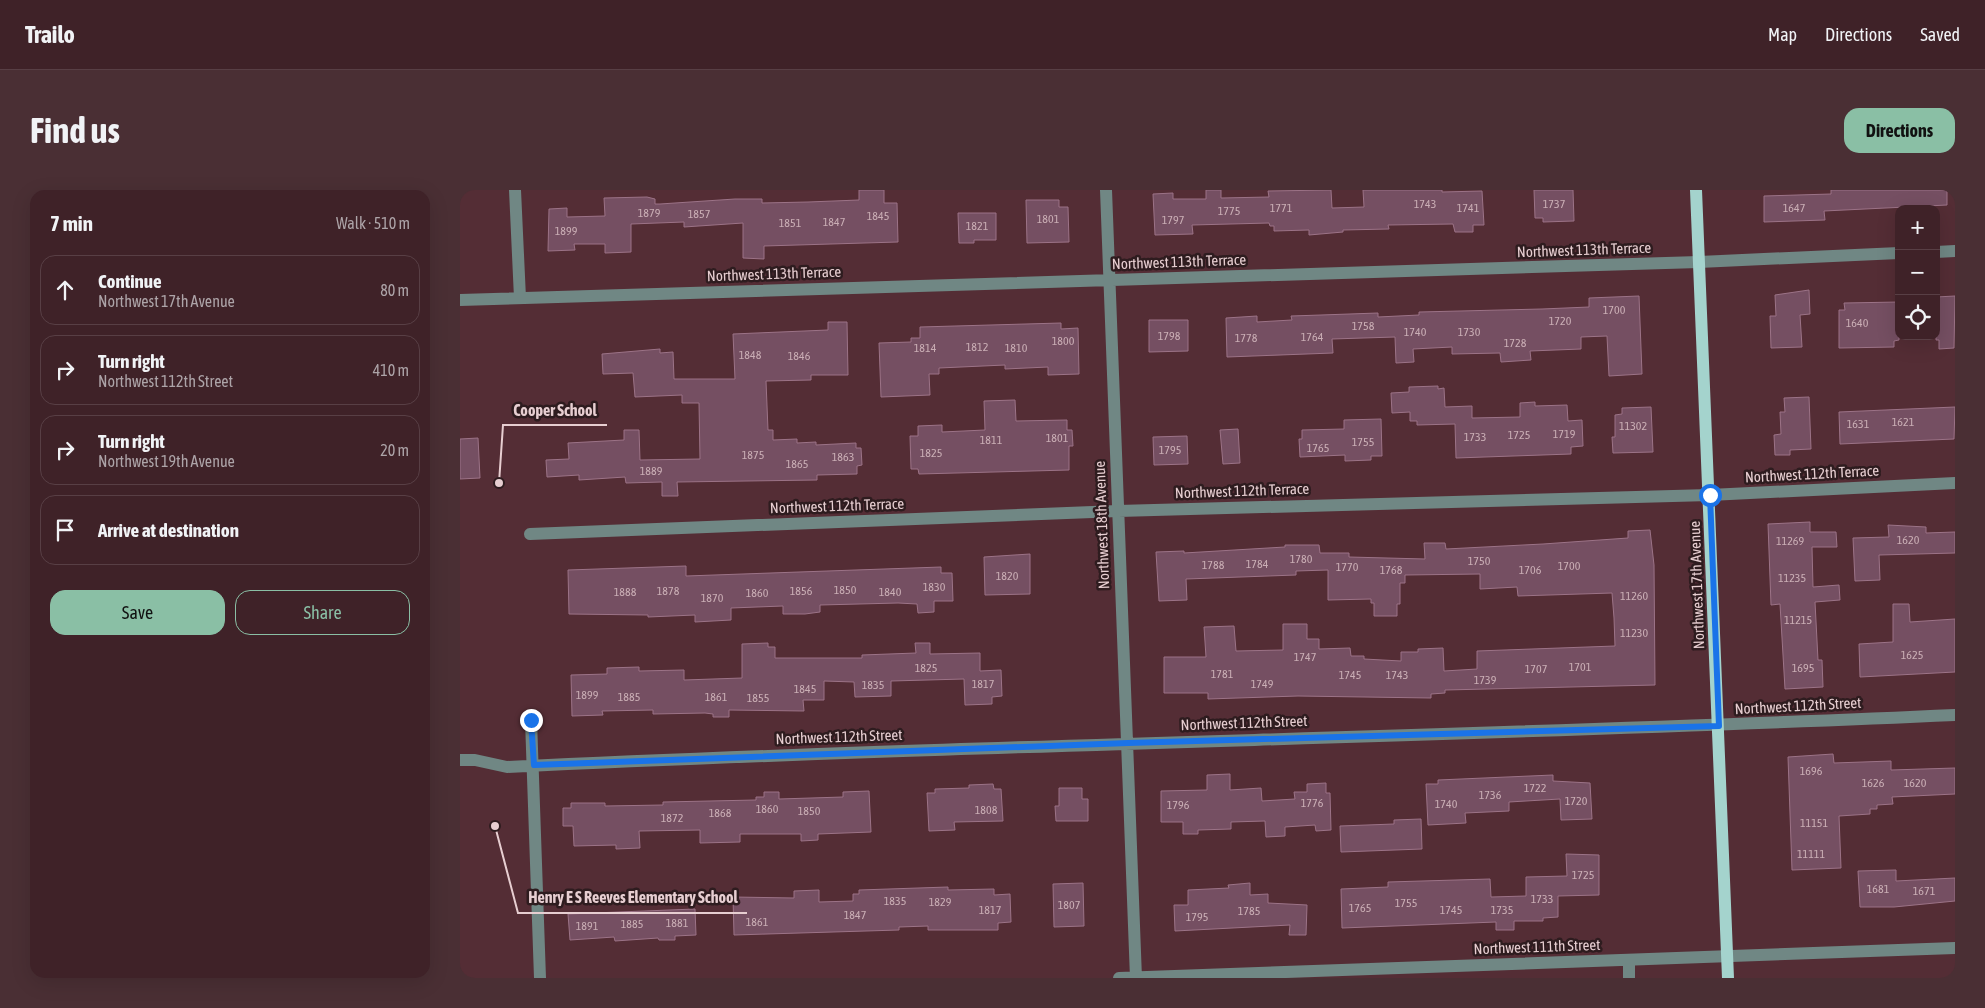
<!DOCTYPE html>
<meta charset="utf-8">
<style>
body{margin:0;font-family:"Asap Condensed",sans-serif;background:#4a2f34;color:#f1f3f6}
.controls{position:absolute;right:15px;top:15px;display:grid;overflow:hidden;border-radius:10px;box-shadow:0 5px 20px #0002}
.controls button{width:45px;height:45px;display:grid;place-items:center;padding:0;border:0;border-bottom:1px solid #583f45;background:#3f2228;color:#f1f3f6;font:25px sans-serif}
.stop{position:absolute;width:15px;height:15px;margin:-11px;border:4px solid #1a73e8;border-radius:50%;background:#fff}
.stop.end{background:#1a73e8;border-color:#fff;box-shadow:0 1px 5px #0008}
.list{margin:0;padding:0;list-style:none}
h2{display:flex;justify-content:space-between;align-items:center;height:65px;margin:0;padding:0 20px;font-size:21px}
h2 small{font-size:16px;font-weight:400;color:#ada4a8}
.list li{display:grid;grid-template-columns:32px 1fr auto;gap:15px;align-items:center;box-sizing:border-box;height:70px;margin:0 10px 10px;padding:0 10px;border:1px solid #583f45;border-radius:15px}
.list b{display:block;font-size:19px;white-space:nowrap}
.list p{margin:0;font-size:16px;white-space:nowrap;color:#ada4a8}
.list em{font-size:16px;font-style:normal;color:#ada4a8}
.actions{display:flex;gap:10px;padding:15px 20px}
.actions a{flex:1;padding:11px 0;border:1px solid #8abfa5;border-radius:15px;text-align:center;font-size:18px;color:#8abfa5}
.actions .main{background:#8abfa5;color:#111}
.icon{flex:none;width:28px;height:28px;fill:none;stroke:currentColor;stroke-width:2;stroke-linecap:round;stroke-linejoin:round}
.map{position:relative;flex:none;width:1495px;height:788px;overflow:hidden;border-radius:15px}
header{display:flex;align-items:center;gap:30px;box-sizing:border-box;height:70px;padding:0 25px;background:#3f2228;border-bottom:1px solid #583f45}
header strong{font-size:24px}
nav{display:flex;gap:28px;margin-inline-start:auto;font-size:18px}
.intro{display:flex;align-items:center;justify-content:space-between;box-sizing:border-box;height:120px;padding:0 30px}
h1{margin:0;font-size:35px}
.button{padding:12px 22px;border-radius:15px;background:#8abfa5;color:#111;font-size:18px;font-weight:700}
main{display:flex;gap:30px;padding:0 30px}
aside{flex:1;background:#3f2228;border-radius:15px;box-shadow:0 5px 20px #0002}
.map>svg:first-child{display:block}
.building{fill:#754f62;stroke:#9c7387}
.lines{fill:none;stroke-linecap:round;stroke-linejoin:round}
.minor{stroke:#708784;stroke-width:12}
.major{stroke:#a4d3cd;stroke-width:12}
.route{stroke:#1a73e8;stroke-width:6}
.labels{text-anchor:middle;stroke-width:5;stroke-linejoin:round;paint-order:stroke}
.number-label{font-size:12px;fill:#caaeb5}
.street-label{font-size:15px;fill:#e7ced1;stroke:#2e1c1f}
.leader{fill:none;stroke:#e7ced1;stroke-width:2}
.callout-dot{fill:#e7ced1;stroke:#2e1c1f;stroke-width:2}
.callout-label{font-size:16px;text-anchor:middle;font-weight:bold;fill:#e7ced1;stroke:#2e1c1f;stroke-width:5;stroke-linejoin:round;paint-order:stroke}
</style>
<header>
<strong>Trailo</strong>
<nav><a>Map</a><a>Directions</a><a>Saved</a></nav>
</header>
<div class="intro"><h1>Find us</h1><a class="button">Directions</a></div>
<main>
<aside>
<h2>7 min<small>Walk · 510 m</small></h2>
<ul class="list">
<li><svg class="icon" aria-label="ahead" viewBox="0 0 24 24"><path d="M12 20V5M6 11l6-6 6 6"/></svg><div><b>Continue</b><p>Northwest 17th Avenue</p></div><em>80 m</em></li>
<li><svg class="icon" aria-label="right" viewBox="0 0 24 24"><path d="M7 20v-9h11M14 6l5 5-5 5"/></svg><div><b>Turn right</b><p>Northwest 112th Street</p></div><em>410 m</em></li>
<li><svg class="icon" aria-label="right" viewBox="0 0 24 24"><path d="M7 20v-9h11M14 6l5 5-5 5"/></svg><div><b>Turn right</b><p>Northwest 19th Avenue</p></div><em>20 m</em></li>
<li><svg class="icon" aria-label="arrive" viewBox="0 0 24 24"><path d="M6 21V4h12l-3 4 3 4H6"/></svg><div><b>Arrive at destination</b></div></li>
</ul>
<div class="actions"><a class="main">Save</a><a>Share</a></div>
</aside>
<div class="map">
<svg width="1495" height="788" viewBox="0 0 1495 788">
<rect width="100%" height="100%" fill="#542d35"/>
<path class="building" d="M399,0H424V13H437L438,52L304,56V69L283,68V33L224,37V32L171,34V62L145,63V54H114L115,60L88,61L89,19L107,18V27L145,26L144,8L187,7L195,9V14H200L275,9H302V13L348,12L399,10Z
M746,0H761V8L809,7L808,1L871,0L872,18L904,17L903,0H982V2L1022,1L1024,35H1013V42H995L993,34L928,35L929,39L883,40V42L849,45V40L814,41V36H810L809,33L732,35L733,44L695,45L693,4L713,3V9H746Z
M1074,0H1113L1114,31L1083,32V28H1075Z
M1371,0H1487V15L1364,21L1365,30L1304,32V6L1371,4Z
M566,10H599V17H608L609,52L567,53Z
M498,23H536V50H514V53H499Z
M1349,100L1350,124L1340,125L1342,157L1311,158L1310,126H1316L1315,105Z
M1179,106L1182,184L1149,186L1147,146L1121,147V159L1070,161L1071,170L1041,172L1040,163L992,164V157L953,159L954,172L936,173L935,147L872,149L873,163L767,167L766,128L797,126V132L832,130L831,126L861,125L918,123V127L959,125V122L1082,119L1129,117V108Z
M1495,106L1494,158L1479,159V150H1476V107Z
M1439,112V150L1434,151V157L1379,158V120H1385L1384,113Z
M689,130H728V161L689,162Z
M368,132H387L388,185H351V190L306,191L308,240H313V250L337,249V253L356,252V255L396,253V258H401L402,275L397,276V284L357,285V290L217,292L218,306H202V292L166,293L165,287L119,290V285L87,287L86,270L109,269L108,253L164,250V240H179L180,270L240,269L239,213H222V205L175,207L173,183L143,184L142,164L200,159V163L213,162L214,189H275L273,144L368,140Z
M601,133V139L618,138L619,184L588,185V177L545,179V175L479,178V184H469L470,205L421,207L419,153L451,152V148H460V137Z
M978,196V199L984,198L985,217L1012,216V228L1060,227V213L1075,212V216L1107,215L1108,231L1122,230L1123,256L1111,257V264L996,268L995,234L957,235V231H950V222L932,223L931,203L949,202V197Z
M1349,207L1351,259L1330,260V265H1315L1314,245L1321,244L1320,222H1325L1324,208Z
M555,210L556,231L607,230V240H612L613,256H609V280L459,284L458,279H451L450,246H458V236L482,235V242L525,240L524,211Z
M1191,217L1193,262L1153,263L1152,247H1155V225L1162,224V218Z
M1495,217L1494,249L1380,254L1379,222Z
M921,229L922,266H911V270L885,271V265L840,267L839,249H842V240L884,239V230Z
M778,239L780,273L763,274L760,240Z
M727,246L728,274L694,275L693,247Z
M18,248L20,288L0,289V249Z
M1350,332V342H1376L1377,357H1352L1353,397L1379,395L1380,410L1355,412L1358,470H1362L1363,497L1325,499L1320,414L1311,415L1308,334Z
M1428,335L1466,337V343L1495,342V363L1419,365L1420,390L1395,391L1393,348L1429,347Z
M1190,340L1194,375L1195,495L985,500V503L971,504V508L838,506L748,509V503H704V467H746L744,437L774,436L776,461L823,460V434H847V449H859V459L890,458L891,466H904V469L941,471V462H958V459L983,458L984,481L1017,479V461L1155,456L1154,428L1152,403L1058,406L1057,397L1020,399V384L945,385V393H940V414H937V426H914V413H911V409L868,410V380L836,381V385L726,389L727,410L699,411L696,362L724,361V363L825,357V355H859L860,363H889V367L965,369L964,353H985L986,359L1083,354L1168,348V341Z
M570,364V404L525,405L524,367Z
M226,376V386L481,377V383H492L493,411H474V422L458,423L457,414L438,413L360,415V422L345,424H323V416L271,418V430L235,432V425L188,427V425L109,424L108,380Z
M1433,414H1449L1450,432L1495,429V482L1400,487L1399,454L1433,452Z
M308,453V457H315V468H402V465L456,463L455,453H470V464L520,463V481L541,480L542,506L532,507V514L505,515L504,489L431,491V506L395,507L394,492L364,491V510H343L344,521L269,520V527H253V524L245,523L193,524V520L142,521L143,525L112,526L111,485L147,484V478L179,477V481L224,480V490L282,488V454Z
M1373,564L1374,573L1431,571V580L1495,578V604L1432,607L1433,614L1417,615V619H1410V624L1379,626L1381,678L1332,680L1328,567Z
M770,584V600L801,598L802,611L835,609L834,602H847V594L866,593V603H870L871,640L856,641L855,635L825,637V646L806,647L805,631L771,632V639L738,640V644H723V632H701V601L747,600V585Z
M1093,585V591L1130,593L1132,629L1101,630L1100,609L1049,612V621L1005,623L1006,633L968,635L966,594H978V590Z
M533,594L534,599H541L543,631L494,632L495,640L469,641L467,603H475V599L509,598V595Z
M599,598H622V609H628V631H596L595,616H599Z
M409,601L411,642L358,644V650L341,651V644H280V652L240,653V640L179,641L180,658L156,659V655L114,656L113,636H103V618H111V613H145V616L203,615V612L296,610V607H304V602H319V609L383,607V602Z
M961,629L962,659L881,662L880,636L934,634V630Z
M1106,664L1139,665V705L1098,706V727L1083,728V731H1054V740H1036V732L882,738L881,699L928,697V692L1030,689L1031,707L1066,706V687L1107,686Z
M1436,680V691L1495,688V711L1434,717H1400L1398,681Z
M623,693L624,736L594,737L593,694Z
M790,693V705L808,704V713L847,715L846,745H829L830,735L715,741L714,715H728V700L769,698L768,695Z
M488,697V700L534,699V705L550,704L551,732L538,733V740H468V736L439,737V740L274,745L273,707L334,708V701L359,700V712L393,711V704H399V700Z
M235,719L236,745L215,746V750H199L198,748L155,751L154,747L110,750L108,724Z"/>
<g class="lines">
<path class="minor" d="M55,0L60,108
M646,0L676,788
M1476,62L1495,61
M0,110L1239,72L1439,63
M70,344L658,321L1250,305L1495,293
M71,530L80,788
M0,570H15L47,577C529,554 1012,547 1495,525
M1169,770V788
M659,788L1495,758"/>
<path class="major" d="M1236,0L1268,788"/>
</g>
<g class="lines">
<path class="route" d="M71,530L74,575L668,553L1259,536L1250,305"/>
</g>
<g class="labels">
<g class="number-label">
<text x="965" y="18">1743</text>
<text x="1094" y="18">1737</text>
<text x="821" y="22">1771</text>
<text x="1008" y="22">1741</text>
<text x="1334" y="22">1647</text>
<text x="769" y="25">1775</text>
<text x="189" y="27">1879</text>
<text x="239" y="28">1857</text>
<text x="418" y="30">1845</text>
<text x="588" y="33">1801</text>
<text x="713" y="34">1797</text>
<text x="374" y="36">1847</text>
<text x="330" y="37">1851</text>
<text x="517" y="40">1821</text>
<text x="106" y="45">1899</text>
<text x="1154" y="124">1700</text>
<text x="1100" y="135">1720</text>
<text x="1397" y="137">1640</text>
<text x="903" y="140">1758</text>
<text x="955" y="146">1740</text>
<text x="1009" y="146">1730</text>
<text x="709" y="150">1798</text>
<text x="852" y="151">1764</text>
<text x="786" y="152">1778</text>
<text x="603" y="155">1800</text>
<text x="1055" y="157">1728</text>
<text x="517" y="161">1812</text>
<text x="465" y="162">1814</text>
<text x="556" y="162">1810</text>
<text x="290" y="169">1848</text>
<text x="339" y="170">1846</text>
<text x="1443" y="236">1621</text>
<text x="1398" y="238">1631</text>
<text x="1173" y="240">11302</text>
<text x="1104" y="248">1719</text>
<text x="1059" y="249">1725</text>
<text x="1015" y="251">1733</text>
<text x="597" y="252">1801</text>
<text x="531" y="254">1811</text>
<text x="903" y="256">1755</text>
<text x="858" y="262">1765</text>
<text x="710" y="264">1795</text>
<text x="471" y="267">1825</text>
<text x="293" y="269">1875</text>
<text x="383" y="271">1863</text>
<text x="337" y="278">1865</text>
<text x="191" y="285">1889</text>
<text x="1448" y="354">1620</text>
<text x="1330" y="355">11269</text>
<text x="841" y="373">1780</text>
<text x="1019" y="375">1750</text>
<text x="797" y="378">1784</text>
<text x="753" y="379">1788</text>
<text x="1109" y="380">1700</text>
<text x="887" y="381">1770</text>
<text x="931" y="384">1768</text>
<text x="1070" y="384">1706</text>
<text x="547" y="390">1820</text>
<text x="1332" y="392">11235</text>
<text x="474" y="401">1830</text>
<text x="385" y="404">1850</text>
<text x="208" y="405">1878</text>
<text x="341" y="405">1856</text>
<text x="165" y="406">1888</text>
<text x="430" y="406">1840</text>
<text x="297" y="407">1860</text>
<text x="1174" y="410">11260</text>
<text x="252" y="412">1870</text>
<text x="1338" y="434">11215</text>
<text x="1174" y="447">11230</text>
<text x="1452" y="469">1625</text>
<text x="845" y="471">1747</text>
<text x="1120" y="481">1701</text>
<text x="466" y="482">1825</text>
<text x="1343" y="482">1695</text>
<text x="1076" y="483">1707</text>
<text x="762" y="488">1781</text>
<text x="890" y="489">1745</text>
<text x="937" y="489">1743</text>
<text x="1025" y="494">1739</text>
<text x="523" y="498">1817</text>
<text x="802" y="498">1749</text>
<text x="413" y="499">1835</text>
<text x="345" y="503">1845</text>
<text x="127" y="509">1899</text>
<text x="169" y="511">1885</text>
<text x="256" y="511">1861</text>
<text x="298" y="512">1855</text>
<text x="1351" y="585">1696</text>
<text x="1413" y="597">1626</text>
<text x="1455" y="597">1620</text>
<text x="1075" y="602">1722</text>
<text x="1030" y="609">1736</text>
<text x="1116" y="615">1720</text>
<text x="852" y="617">1776</text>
<text x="986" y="618">1740</text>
<text x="718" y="619">1796</text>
<text x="307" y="623">1860</text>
<text x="526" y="624">1808</text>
<text x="349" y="625">1850</text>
<text x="260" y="627">1868</text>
<text x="212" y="632">1872</text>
<text x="1354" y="637">11151</text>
<text x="1351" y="668">11111</text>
<text x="1123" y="689">1725</text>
<text x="1418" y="703">1681</text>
<text x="1464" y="705">1671</text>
<text x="1082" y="713">1733</text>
<text x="435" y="715">1835</text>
<text x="480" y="716">1829</text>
<text x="946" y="717">1755</text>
<text x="609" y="719">1807</text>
<text x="900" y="722">1765</text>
<text x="530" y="724">1817</text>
<text x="991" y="724">1745</text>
<text x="1042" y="724">1735</text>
<text x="789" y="725">1785</text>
<text x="395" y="729">1847</text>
<text x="737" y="731">1795</text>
<text x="297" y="736">1861</text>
<text x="217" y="737">1881</text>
<text x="172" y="738">1885</text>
<text x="127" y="740">1891</text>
</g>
<g class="street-label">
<text transform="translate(1124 60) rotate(-2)" y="5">Northwest 113th Terrace</text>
<text transform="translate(719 72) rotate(-2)" y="5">Northwest 113th Terrace</text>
<text transform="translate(314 84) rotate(-2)" y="5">Northwest 113th Terrace</text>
<text transform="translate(1352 284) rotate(-3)" y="5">Northwest 112th Terrace</text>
<text transform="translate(782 301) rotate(-2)" y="5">Northwest 112th Terrace</text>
<text transform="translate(377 316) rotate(-2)" y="5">Northwest 112th Terrace</text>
<text transform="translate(642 335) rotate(-92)" y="5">Northwest 18th Avenue</text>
<text transform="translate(1237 395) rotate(-92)" y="5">Northwest 17th Avenue</text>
<text transform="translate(1338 516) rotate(-3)" y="5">Northwest 112th Street</text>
<text transform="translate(784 533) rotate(-2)" y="5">Northwest 112th Street</text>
<text transform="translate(379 547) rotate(-2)" y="5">Northwest 112th Street</text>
<text transform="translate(1077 757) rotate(-2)" y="5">Northwest 111th Street</text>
</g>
</g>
<path class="leader" d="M39 293L43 235H147M35 636L58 723H287"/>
<g class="callout-dot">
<circle cx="39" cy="293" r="5"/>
<circle cx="35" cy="636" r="5"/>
</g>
<g class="callout-label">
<text x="95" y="226">Cooper School</text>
<text x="173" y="713">Henry E S Reeves Elementary School</text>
</g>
</svg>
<div class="controls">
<button>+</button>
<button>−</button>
<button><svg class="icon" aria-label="locate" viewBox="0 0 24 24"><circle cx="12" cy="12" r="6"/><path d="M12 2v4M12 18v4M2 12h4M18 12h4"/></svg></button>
</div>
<div class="stop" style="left:1250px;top:305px"></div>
<div class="stop end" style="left:71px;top:530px"></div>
</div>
</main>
